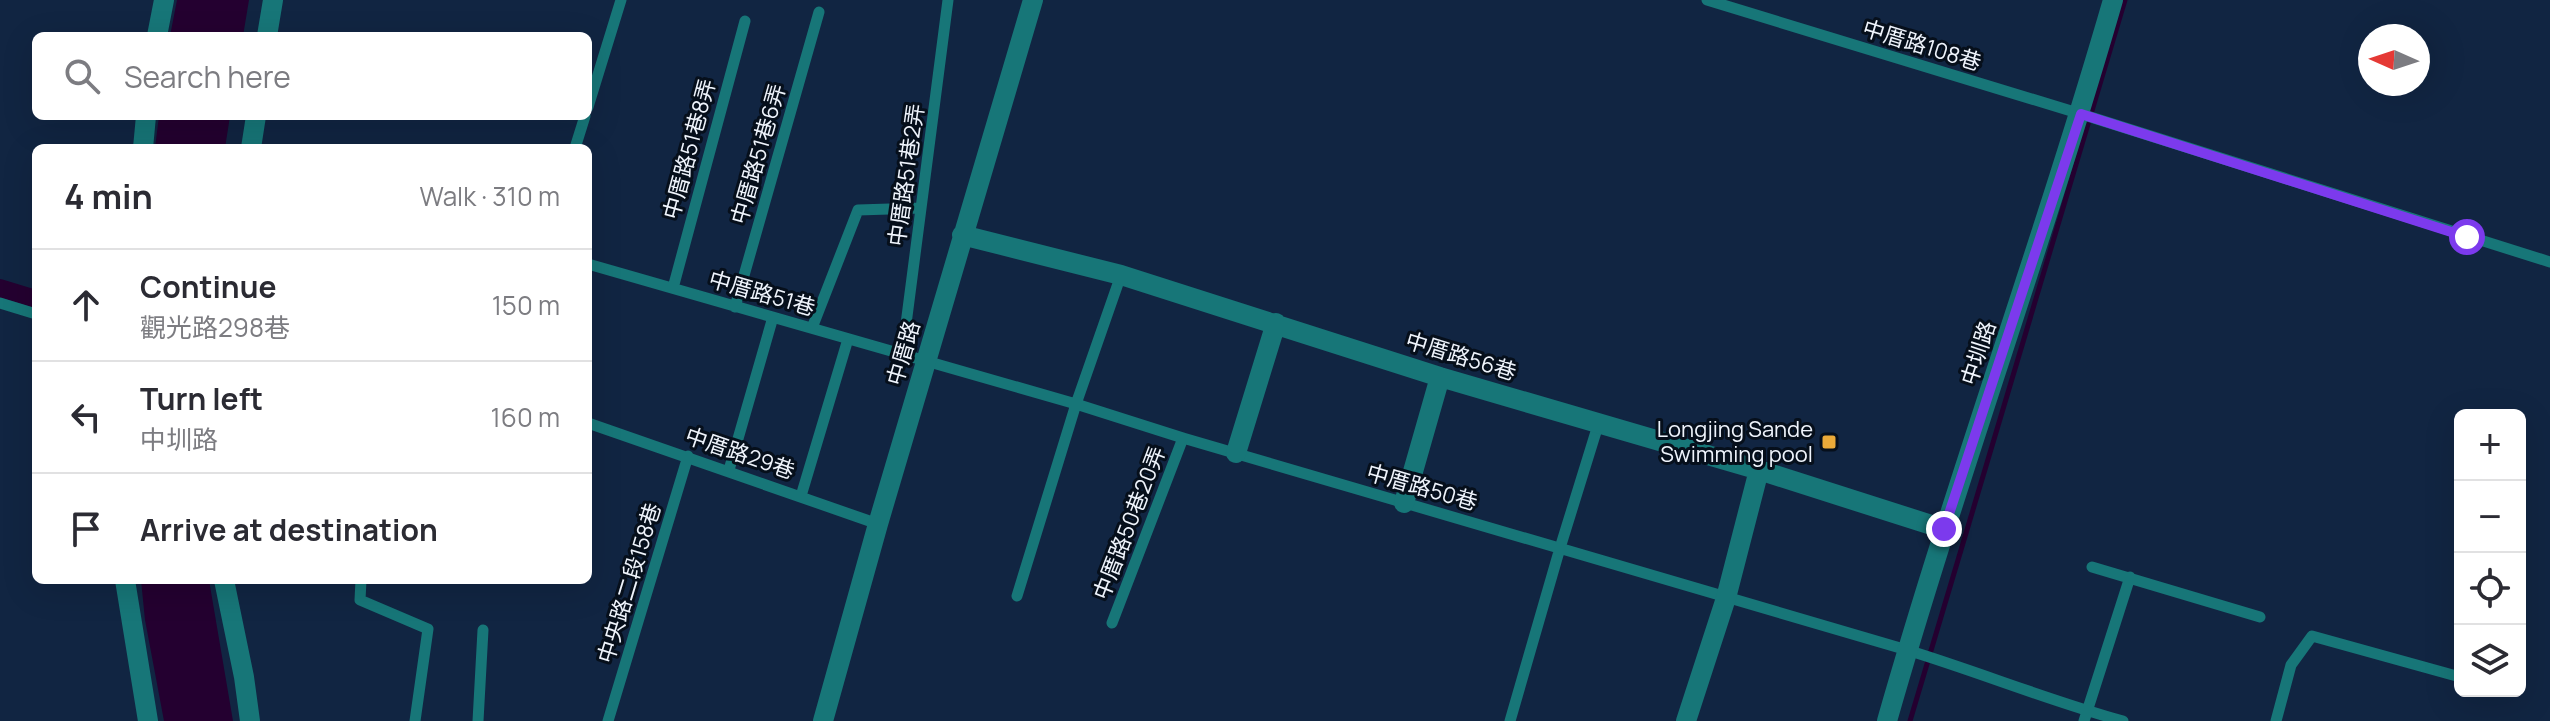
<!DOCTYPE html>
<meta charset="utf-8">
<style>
body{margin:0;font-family:Manrope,"Noto Sans TC",sans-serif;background:#f7f7f7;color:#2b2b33}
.controls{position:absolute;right:24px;bottom:24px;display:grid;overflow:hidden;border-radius:12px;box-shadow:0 8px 32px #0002}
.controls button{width:72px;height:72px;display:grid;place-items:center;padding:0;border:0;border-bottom:2px solid #e1e1e2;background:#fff;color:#2b2b33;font:40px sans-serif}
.compass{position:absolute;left:2358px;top:24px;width:72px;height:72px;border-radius:50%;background:#fff;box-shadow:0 8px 32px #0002;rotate:273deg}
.stop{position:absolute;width:24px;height:24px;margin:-18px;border:6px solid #7c3aed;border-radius:50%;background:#fff}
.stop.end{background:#7c3aed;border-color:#fff;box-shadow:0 2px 8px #0008}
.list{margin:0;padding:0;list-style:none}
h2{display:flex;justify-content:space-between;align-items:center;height:104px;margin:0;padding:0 32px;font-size:34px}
h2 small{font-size:26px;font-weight:400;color:#7c7c81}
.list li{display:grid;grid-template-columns:52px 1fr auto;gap:24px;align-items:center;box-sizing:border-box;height:112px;padding:0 32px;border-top:2px solid #e1e1e2}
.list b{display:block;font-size:30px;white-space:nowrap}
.list p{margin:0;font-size:26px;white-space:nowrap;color:#7c7c81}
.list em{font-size:26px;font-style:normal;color:#7c7c81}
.icon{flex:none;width:44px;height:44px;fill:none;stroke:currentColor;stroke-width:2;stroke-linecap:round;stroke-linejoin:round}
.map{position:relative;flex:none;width:2550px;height:721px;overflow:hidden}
.search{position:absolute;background:#fff;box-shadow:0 8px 32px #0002;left:32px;top:32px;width:560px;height:88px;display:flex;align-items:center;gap:20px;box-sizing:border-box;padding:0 28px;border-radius:12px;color:#7c7c81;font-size:30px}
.panel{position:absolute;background:#fff;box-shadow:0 8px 32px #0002;left:32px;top:144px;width:560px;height:440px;border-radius:12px}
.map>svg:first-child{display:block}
.water{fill:#240030}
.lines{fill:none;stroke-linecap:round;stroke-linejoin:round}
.stream{stroke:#240030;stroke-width:5}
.canal{stroke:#240030;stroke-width:18}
.service{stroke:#177678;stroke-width:11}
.minor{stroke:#177678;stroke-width:20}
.route{stroke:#7c3aed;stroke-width:10}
.poi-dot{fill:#ebaa39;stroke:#060f1b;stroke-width:3}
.labels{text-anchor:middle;stroke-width:6;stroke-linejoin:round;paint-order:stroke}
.street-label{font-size:22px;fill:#eff4fc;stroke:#060f1b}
.poi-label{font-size:22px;fill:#eff4fc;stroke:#060f1b;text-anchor:end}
</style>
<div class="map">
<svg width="2550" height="721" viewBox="0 0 2550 721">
<rect width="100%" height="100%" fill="#112542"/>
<path class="water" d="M177,0H249L243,36H170Z
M159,116H230L225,148H155Z
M141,580H209L233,721H164L145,620Z"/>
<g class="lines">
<path class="stream" d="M1910,721L2125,0"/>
<path class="canal" d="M0,288L36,299"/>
<path class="service" d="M1707,0L2081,114L2550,262
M588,107L621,0
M575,148L585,116
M588,264L1076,404L1183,438L1907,650C1979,672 2050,701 2123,721
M673,288L745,21
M0,303L36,314
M735,307L819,12
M812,328L858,210L921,208
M902,355L948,0
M588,423L878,524
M729,470L773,317
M801,496L848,339
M2092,567L2260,617
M361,580L360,600L428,629L415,721
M1017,596L1076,404L1121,275
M1112,623L1183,438
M478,721L483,630
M608,721L688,456
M1510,721L1560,548L1599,422
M2084,721L2130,577
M2276,721L2291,665L2312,636L2460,677"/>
<path class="minor" d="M157,36L164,0
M267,36L273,0
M143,148L146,116
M251,148L256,116
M962,235L1121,275L1440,377L1759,470L1944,529
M1236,453L1276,323
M1404,503L1440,377
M125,580L148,721
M224,580L244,677L250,721
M823,721L878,524L1033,0
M1686,721L1726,598L1759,470
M1887,721C1956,479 2043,242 2113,0"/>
</g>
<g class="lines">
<path class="route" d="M1944,529L2081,114L2467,237"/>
</g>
<rect class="poi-dot" x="1821" y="434" width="16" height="16" rx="4"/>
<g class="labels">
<g class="street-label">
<text transform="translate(1922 45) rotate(17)" y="8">中厝路108巷</text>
<text transform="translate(689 149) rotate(-75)" y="8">中厝路51巷8弄</text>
<text transform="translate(758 154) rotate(-74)" y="8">中厝路51巷6弄</text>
<text transform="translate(906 175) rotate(-82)" y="8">中厝路51巷2弄</text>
<text transform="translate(762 293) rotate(16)" y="8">中厝路51巷</text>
<text transform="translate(903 353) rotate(-74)" y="8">中厝路</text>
<text transform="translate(1978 353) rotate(-72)" y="8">中圳路</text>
<text transform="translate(1461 356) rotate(17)" y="8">中厝路56巷</text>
<text transform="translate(740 453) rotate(19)" y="8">中厝路29巷</text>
<text transform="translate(1422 487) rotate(16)" y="8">中厝路50巷</text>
<text transform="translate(1129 523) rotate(-69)" y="8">中厝路50巷20弄</text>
<text transform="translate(629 583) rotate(-73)" y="8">中央路二段158巷</text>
</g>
<g class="poi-label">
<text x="1813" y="437">Longjing Sande<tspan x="1813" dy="25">Swimming pool</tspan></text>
</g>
</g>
</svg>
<div class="controls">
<button>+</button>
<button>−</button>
<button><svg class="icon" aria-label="locate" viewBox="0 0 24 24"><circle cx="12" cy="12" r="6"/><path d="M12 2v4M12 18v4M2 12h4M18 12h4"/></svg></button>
<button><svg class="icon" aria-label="layers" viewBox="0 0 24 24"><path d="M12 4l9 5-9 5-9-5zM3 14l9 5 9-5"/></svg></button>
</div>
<svg class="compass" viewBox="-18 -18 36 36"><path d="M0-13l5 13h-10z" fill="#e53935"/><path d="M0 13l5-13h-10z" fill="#7c7c81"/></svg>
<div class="stop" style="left:2467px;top:237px"></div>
<div class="stop end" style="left:1944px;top:529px"></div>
<div class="search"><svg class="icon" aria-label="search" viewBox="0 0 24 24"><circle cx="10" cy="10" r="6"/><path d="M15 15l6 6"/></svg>Search here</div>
<section class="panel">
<h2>4 min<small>Walk · 310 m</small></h2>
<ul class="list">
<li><svg class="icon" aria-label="ahead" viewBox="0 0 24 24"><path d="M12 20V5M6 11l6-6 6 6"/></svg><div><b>Continue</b><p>觀光路298巷</p></div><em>150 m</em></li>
<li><svg class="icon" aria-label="left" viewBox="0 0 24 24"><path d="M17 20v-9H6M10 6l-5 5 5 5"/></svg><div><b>Turn left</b><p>中圳路</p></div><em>160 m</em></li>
<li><svg class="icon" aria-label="arrive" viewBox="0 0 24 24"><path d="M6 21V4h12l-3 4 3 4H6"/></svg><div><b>Arrive at destination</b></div></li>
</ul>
</section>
</div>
